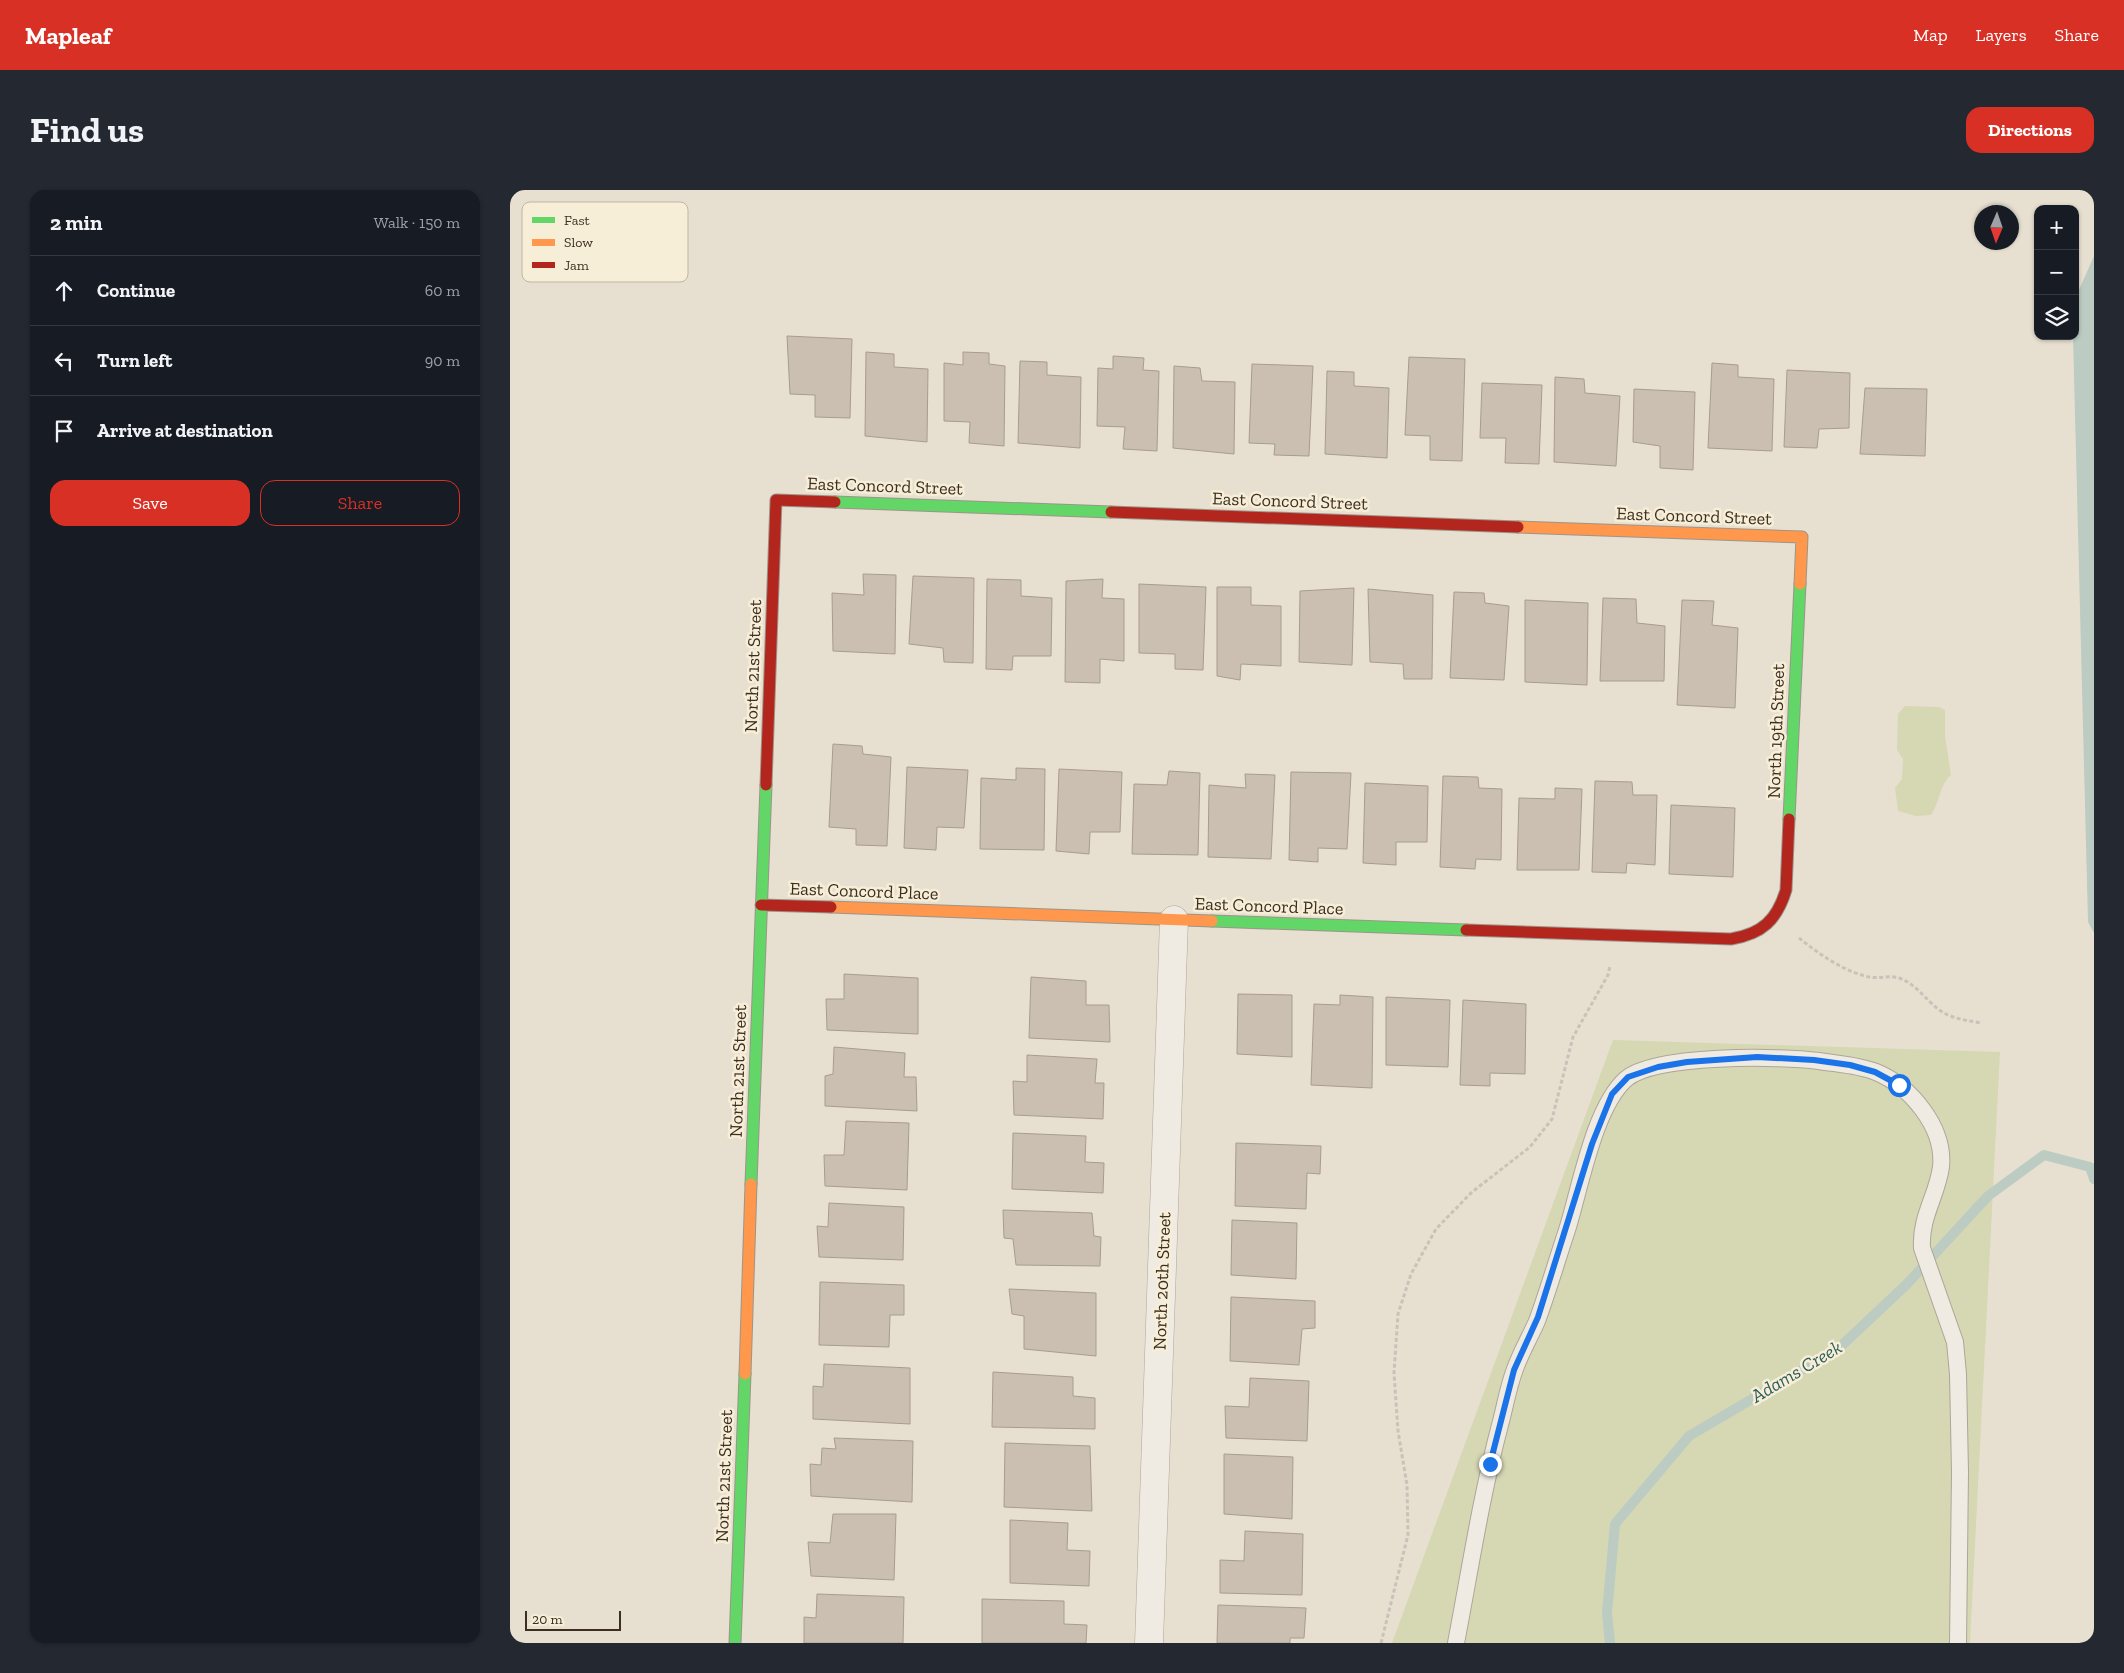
<!DOCTYPE html>
<meta charset="utf-8">
<style>
body{margin:0;font-family:"Zilla Slab",serif;background:#242831;color:#f1f3f6}
.controls{position:absolute;right:15px;top:15px;display:grid;overflow:hidden;border-radius:10px;box-shadow:0 1px 4px #0004}
.controls button{width:45px;height:45px;display:grid;place-items:center;padding:0;border:0;border-bottom:1px solid #363941;background:#171b24;color:#f1f3f6;font:25px sans-serif}
.compass{position:absolute;left:1464px;top:15px;width:45px;height:45px;border-radius:50%;background:#171b24;box-shadow:0 1px 4px #0004;rotate:182deg}
.scale{position:absolute;left:15px;bottom:12px;width:96px;box-sizing:border-box;padding-left:5px;border:2px solid #3d2e20;border-top:0;font-size:14px;line-height:18px;white-space:nowrap;color:#3d2e20;-webkit-text-stroke:4px #f7eed8;paint-order:stroke}
.stop{position:absolute;width:15px;height:15px;margin:-11px;border:4px solid #1a73e8;border-radius:50%;background:#fff}
.stop.end{background:#1a73e8;border-color:#fff;box-shadow:0 1px 5px #0008}
.list{margin:0;padding:0;list-style:none}
h2{display:flex;justify-content:space-between;align-items:center;height:65px;margin:0;padding:0 20px;font-size:21px}
h2 small{font-size:16px;font-weight:400;color:#9ea1a6}
.list li{display:grid;grid-template-columns:32px 1fr auto;gap:15px;align-items:center;box-sizing:border-box;height:70px;padding:0 20px;border-top:1px solid #363941}
.list b{display:block;font-size:19px;white-space:nowrap}
.list em{font-size:16px;font-style:normal;color:#9ea1a6}
.actions{display:flex;gap:10px;padding:15px 20px}
.actions a{flex:1;padding:11px 0;border:1px solid #d93025;border-radius:15px;text-align:center;font-size:18px;color:#d93025}
.actions .main{background:#d93025;color:#fff}
.icon{flex:none;width:28px;height:28px;fill:none;stroke:currentColor;stroke-width:2;stroke-linecap:round;stroke-linejoin:round}
.map{position:relative;flex:none;width:1584px;height:1453px;overflow:hidden;border-radius:15px}
header{display:flex;align-items:center;gap:30px;box-sizing:border-box;height:70px;padding:0 25px;background:#d93025;color:#fff}
header strong{font-size:24px}
nav{display:flex;gap:28px;margin-inline-start:auto;font-size:18px}
.intro{display:flex;align-items:center;justify-content:space-between;box-sizing:border-box;height:120px;padding:0 30px}
h1{margin:0;font-size:35px}
.button{padding:12px 22px;border-radius:15px;background:#d93025;color:#fff;font-size:18px;font-weight:700}
main{display:flex;gap:30px;padding:0 30px}
aside{flex:1;background:#171b24;border-radius:15px;box-shadow:0 1px 4px #0004}
.map>svg:first-child{display:block}
.green{fill:#d6d7b3}
.water{fill:#bcccc2}
.lines{fill:none;stroke-linecap:round;stroke-linejoin:round}
.stream{stroke:#bcccc2;stroke-width:10}
.building{fill:#cbbfb2;stroke:#a89c90}
.lane-casing{stroke:#ada599;stroke-width:18}
.street-casing{stroke:#ada599;stroke-width:29}
.fast-casing{stroke:#9c958a;stroke-width:13}
.slow-casing{stroke:#9c958a;stroke-width:13}
.jam-casing{stroke:#9c958a;stroke-width:13}
.path{stroke:#c8c2b9;stroke-width:3;stroke-dasharray:4 2.5;stroke-linecap:butt}
.lane{stroke:#efebe3;stroke-width:16}
.street{stroke:#efebe3;stroke-width:28}
.fast{stroke:#63d668;stroke-width:11}
.slow{stroke:#ff974d;stroke-width:11}
.jam{stroke:#b3261e;stroke-width:11}
.route{stroke:#1a73e8;stroke-width:6}
.labels{text-anchor:middle;stroke-width:5;stroke-linejoin:round;paint-order:stroke}
.street-label{font-size:18px;fill:#3d2e20;stroke:#f7eed8}
.water-label{font-size:19px;font-style:italic;fill:#2f5d5a;stroke:#f7eed8}
.key{fill:#f7eed8;stroke:#bfb4a1;stroke-width:1}
.key-label{font-size:14px;fill:#3d2e20}
</style>
<header>
<strong>Mapleaf</strong>
<nav><a>Map</a><a>Layers</a><a>Share</a></nav>
</header>
<div class="intro"><h1>Find us</h1><a class="button">Directions</a></div>
<main>
<aside>
<h2>2 min<small>Walk · 150 m</small></h2>
<ul class="list">
<li><svg class="icon" aria-label="ahead" viewBox="0 0 24 24"><path d="M12 20V5M6 11l6-6 6 6"/></svg><div><b>Continue</b></div><em>60 m</em></li>
<li><svg class="icon" aria-label="left" viewBox="0 0 24 24"><path d="M17 20v-9H6M10 6l-5 5 5 5"/></svg><div><b>Turn left</b></div><em>90 m</em></li>
<li><svg class="icon" aria-label="arrive" viewBox="0 0 24 24"><path d="M6 21V4h12l-3 4 3 4H6"/></svg><div><b>Arrive at destination</b></div></li>
</ul>
<div class="actions"><a class="main">Save</a><a>Share</a></div>
</aside>
<div class="map">
<svg width="1584" height="1453" viewBox="0 0 1584 1453">
<rect width="100%" height="100%" fill="#e7e0d1"/>
<path class="green" d="M1395,516L1429,517L1435,520V546L1441,585C1429,596 1430,612 1421,625L1406,626L1388,621L1385,598L1392,589L1393,569L1387,560L1388,524Z
M1103,850L1490,862L1460,1453H882Z"/>
<path class="water" d="M1584,66V743L1578,732L1563,146H1565V109Z"/>
<g class="lines">
<path class="stream" d="M1100,1453L1097,1423L1105,1334L1179,1246L1329,1158L1397,1094L1478,1006L1534,965L1580,977L1584,989"/>
</g>
<path class="building" d="M277,146L342,149L340,228L305,227V205L280,204Z
M356,162L384,164V177L418,179L417,252L355,246Z
M453,162L479,163V174L495,176L494,256L459,253L460,232L434,231V173L453,175Z
M603,166L634,168L633,180L649,181L647,261L613,259L615,237L587,236L588,178L603,179Z
M899,167L955,169L952,271L920,270V246L895,245Z
M510,171L537,172V185L571,187L570,258L508,253Z
M1202,173L1228,175V187L1264,189L1262,261L1198,258Z
M742,174L803,176L799,266L764,265L765,254L739,253Z
M664,176L690,178L692,191L725,192L724,264L663,258Z
M1277,180L1340,183L1339,238L1309,239L1307,258L1274,257Z
M817,181L844,182V196L879,198L877,268L815,264Z
M1045,187L1074,189L1075,203L1110,206L1106,276L1044,272Z
M972,193L1032,195L1029,274L995,273L996,248H970Z
M1355,198L1417,199L1415,266L1350,264Z
M1124,199L1185,202L1183,280L1150,278V256L1123,252Z
M353,384L386,385L385,464L323,461L322,403L354,405Z
M403,386L464,388L463,473L434,472L433,458L399,454Z
M477,389L511,390V406L542,408L541,466H503L502,480L476,479Z
M593,389L592,408L614,409V471L590,469V493L555,492L556,391Z
M629,394L696,397L693,480L665,479V464L629,463Z
M707,397H741V415L771,416V476L731,474L730,490L707,486Z
M844,398L842,475L789,472L790,401Z
M858,399L923,405L922,489H894L893,474L860,472Z
M944,402L974,403L975,413L999,416L994,490L940,488Z
M1093,408L1126,409L1127,433L1155,436L1154,491H1090Z
M1015,410L1078,413L1077,495L1015,492Z
M1172,410L1204,411L1202,435L1228,438L1225,518L1167,515Z
M323,554L352,556L353,564L381,567L377,656L346,655V639L319,637Z
M397,577L458,580L454,638L427,637L426,660L394,658Z
M506,578L535,579L534,660L470,659L471,588L506,590Z
M549,579L612,582L610,642H580L579,664L546,661Z
M659,581L690,583L688,665L622,664L624,594L657,595Z
M781,582L841,583L837,659L808,658V672L779,670Z
M735,584L765,585L761,669L698,667L699,595L736,598Z
M933,586L968,587L969,598L992,599L991,670L966,669L965,679L930,677Z
M1085,591L1122,592L1123,605H1147L1145,675L1117,673L1116,683L1082,682Z
M855,593L918,596L917,652H886V675L853,673Z
M1045,598L1072,599L1069,680H1007L1009,608L1045,609Z
M1161,615L1225,618L1223,687L1159,684Z
M334,784L408,788V844L317,840L316,809H334Z
M521,787L576,791V815H599L600,852L519,848Z
M728,804L782,805V867L727,864Z
M830,805L863,807L862,898L801,895L804,814L830,815Z
M876,807L940,810L938,877L876,875Z
M953,810L1016,814L1015,884L980,883V896L950,895Z
M324,857L395,863L394,887H406L407,921L315,916V886L323,884Z
M517,865L587,869L585,893H594L593,929L504,925L503,891L517,892Z
M336,931L399,933L397,1000L315,996L314,965H334Z
M503,943L576,946L575,972L594,973L593,1003L502,999Z
M726,953L811,956L810,984L797,983L796,1019L725,1016Z
M319,1013L394,1017L393,1070L309,1067L307,1036L318,1037Z
M493,1020L582,1023L584,1046L591,1047L590,1076L506,1075L503,1049L494,1048Z
M722,1030L787,1033L786,1089L721,1085Z
M310,1092L394,1095V1125H380L379,1157L309,1155Z
M499,1099L586,1103V1166L514,1159V1126L502,1124Z
M721,1107L805,1111V1138L792,1139L789,1175L720,1171Z
M314,1174L400,1178V1234L303,1229V1196L313,1197Z
M483,1182L563,1187V1206L585,1208V1239L482,1237Z
M740,1188L799,1191L797,1251L716,1248L715,1216L739,1217Z
M324,1248L403,1251L402,1312L301,1306L300,1274L311,1275L312,1258L326,1259Z
M495,1253L580,1256L582,1321L494,1317Z
M714,1264L783,1267L782,1329L714,1324Z
M323,1324H386L384,1390L301,1386L298,1352L320,1353Z
M500,1330L558,1333L557,1360L580,1361L579,1396L500,1393Z
M735,1341L793,1344L792,1405L710,1403V1370L734,1371Z
M307,1404L394,1407L393,1453H294V1427L306,1428Z
M472,1409L554,1411V1434L577,1435L576,1453H472Z
M708,1415L796,1418L794,1448H780V1453H707Z"/>
<g class="lines">
<g class="lane-casing">
<path id="lane" d="M946,1453C960,1380 971,1307 990,1235C995,1217 998,1197 1005,1179C1011,1162 1020,1147 1027,1131C1038,1101 1047,1070 1057,1040C1070,999 1084,917 1116,889C1145,864 1270,866 1309,871C1327,874 1348,875 1366,882C1400,896 1435,937 1431,977C1427,1006 1410,1027 1412,1058L1445,1152L1448,1184L1450,1282L1448,1453"/>
</g>
<g class="street-casing">
<path id="street" d="M639,1453L664,730"/>
</g>
<g class="fast-casing">
<path id="fast" d="M325,312L601,322
M1279,629L1290,394
M702,731L956,740
M241,994L256,595
M225,1453L235,1184"/>
</g>
<g class="slow-casing">
<path id="slow" d="M1008,337L1292,347L1290,394
M321,717L702,731
M235,1184L241,994"/>
</g>
<g class="jam-casing">
<path id="jam" d="M601,322L1008,337
M256,595L266,310L325,312
M251,715L321,717
M956,740L1221,749C1252,744 1267,730 1276,700L1279,629"/>
</g>
<path class="path" d="M1289,748C1309,764 1333,781 1359,787C1369,789 1380,785 1389,788C1405,793 1416,810 1428,819C1441,829 1456,830 1471,833
M871,1453L898,1345L897,1295L888,1241L884,1183L888,1124L901,1084L926,1039L962,1002L1020,957L1042,929L1063,847L1098,785L1100,776"/>
<use href="#lane" class="lane"/>
<use href="#street" class="street"/>
<use href="#fast" class="fast"/>
<use href="#slow" class="slow"/>
<use href="#jam" class="jam"/>
</g>
<g class="lines">
<path class="route" d="M980,1274L1004,1180L1028,1127L1082,954L1102,904L1118,887L1148,877L1177,872L1247,867L1304,870L1340,875L1365,882L1389,895"/>
</g>
<g class="labels">
<g class="street-label">
<text transform="translate(375 296) rotate(2)" y="6">East Concord Street</text>
<text transform="translate(780 311) rotate(2)" y="6">East Concord Street</text>
<text transform="translate(1184 326) rotate(2)" y="6">East Concord Street</text>
<text transform="translate(243 476) rotate(-88)" y="6">North 21st Street</text>
<text transform="translate(1266 541) rotate(-88)" y="6">North 19th Street</text>
<text transform="translate(354 701) rotate(2)" y="6">East Concord Place</text>
<text transform="translate(759 716) rotate(2)" y="6">East Concord Place</text>
<text transform="translate(228 881) rotate(-88)" y="6">North 21st Street</text>
<text transform="translate(652 1091) rotate(-88)" y="6">North 20th Street</text>
<text transform="translate(214 1286) rotate(-88)" y="6">North 21st Street</text>
</g>
<g class="water-label">
<text transform="translate(1286 1181) rotate(-31)" y="7">Adams Creek</text>
</g>
</g>
<rect x="12" y="12" width="166" height="80" rx="8" class="key"/>
<rect x="22" y="27" width="23" height="6" fill="#63d668"/>
<rect x="22" y="49" width="23" height="7" fill="#ff974d"/>
<rect x="22" y="72" width="23" height="6" fill="#b3261e"/>
<g class="key-label">
<text x="54" y="35">Fast</text>
<text x="54" y="57">Slow</text>
<text x="54" y="80">Jam</text>
</g>
</svg>
<div class="controls">
<button>+</button>
<button>−</button>
<button><svg class="icon" aria-label="layers" viewBox="0 0 24 24"><path d="M12 4l9 5-9 5-9-5zM3 14l9 5 9-5"/></svg></button>
</div>
<svg class="compass" viewBox="-18 -18 36 36"><path d="M0-13l5 13h-10z" fill="#e53935"/><path d="M0 13l5-13h-10z" fill="#9ea1a6"/></svg>
<div class="scale">20 m</div>
<div class="stop" style="left:1389px;top:895px"></div>
<div class="stop end" style="left:980px;top:1274px"></div>
</div>
</main>
